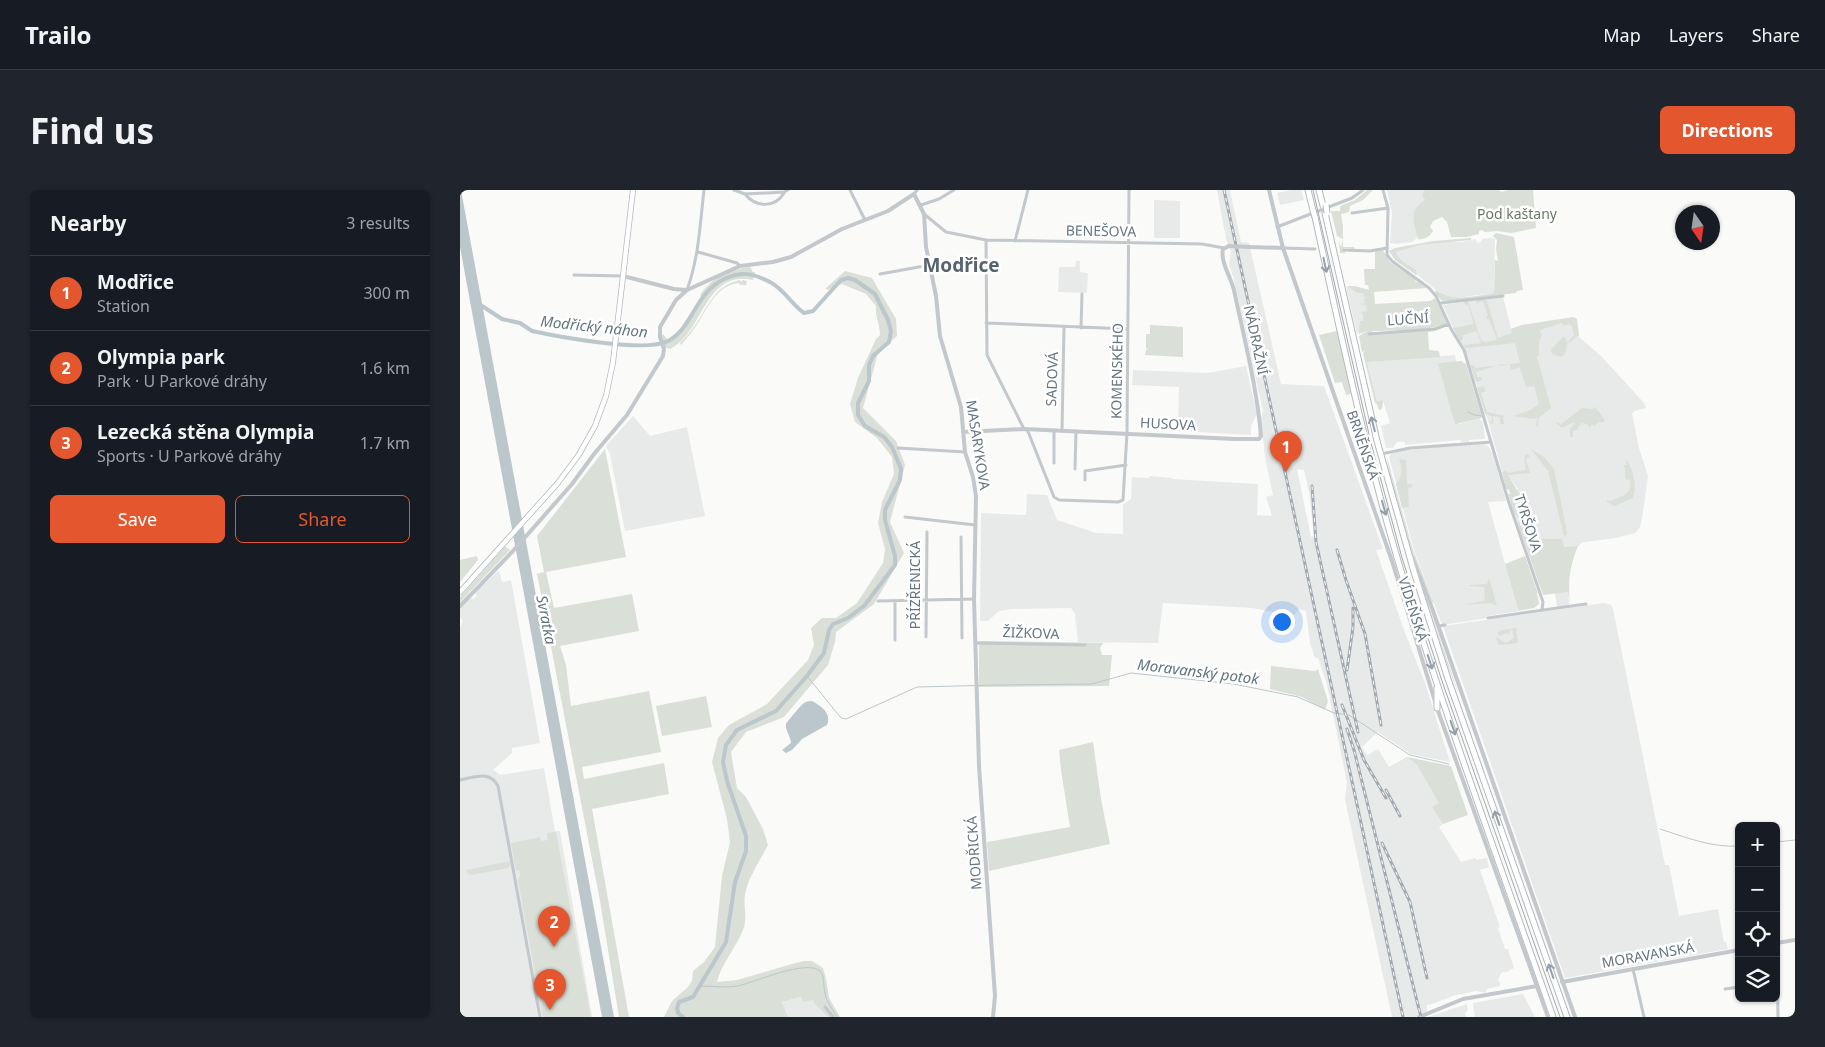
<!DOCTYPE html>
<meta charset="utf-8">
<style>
body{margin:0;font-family:"Noto Sans",sans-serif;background:#20242c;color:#f1f3f6}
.controls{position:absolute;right:15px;bottom:15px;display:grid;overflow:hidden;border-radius:8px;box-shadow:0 1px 4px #0004}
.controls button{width:45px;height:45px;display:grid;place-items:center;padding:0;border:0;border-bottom:1px solid #363941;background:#171b24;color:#f1f3f6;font:25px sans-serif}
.compass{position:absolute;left:1215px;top:15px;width:45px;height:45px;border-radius:50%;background:#171b24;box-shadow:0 1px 4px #0004;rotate:167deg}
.you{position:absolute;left:821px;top:431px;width:18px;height:18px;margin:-12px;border:4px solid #fff;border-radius:50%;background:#1a73e8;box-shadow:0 0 0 8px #1a73e833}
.badge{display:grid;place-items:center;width:32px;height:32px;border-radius:50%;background:#e4572e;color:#fff;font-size:16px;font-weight:700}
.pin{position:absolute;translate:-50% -41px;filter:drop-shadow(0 1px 2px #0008)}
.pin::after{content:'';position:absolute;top:26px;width:18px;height:15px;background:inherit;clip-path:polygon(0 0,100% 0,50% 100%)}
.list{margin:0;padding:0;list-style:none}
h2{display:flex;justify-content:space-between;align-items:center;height:65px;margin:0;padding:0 20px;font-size:21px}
h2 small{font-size:16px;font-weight:400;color:#9ea1a6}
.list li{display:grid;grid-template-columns:32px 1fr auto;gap:15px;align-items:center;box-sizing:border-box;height:75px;padding:0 20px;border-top:1px solid #363941}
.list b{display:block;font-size:19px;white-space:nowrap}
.list p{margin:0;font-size:16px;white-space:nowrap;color:#9ea1a6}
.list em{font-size:16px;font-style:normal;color:#9ea1a6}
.actions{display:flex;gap:10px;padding:15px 20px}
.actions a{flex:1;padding:11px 0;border:1px solid #e4572e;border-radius:8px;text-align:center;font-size:18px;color:#e4572e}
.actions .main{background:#e4572e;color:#fff}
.icon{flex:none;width:28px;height:28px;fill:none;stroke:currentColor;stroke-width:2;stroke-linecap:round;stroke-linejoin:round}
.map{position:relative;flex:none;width:1335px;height:827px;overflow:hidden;border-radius:8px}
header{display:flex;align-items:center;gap:30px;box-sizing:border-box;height:70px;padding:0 25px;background:#171b24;border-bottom:1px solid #363941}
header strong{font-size:24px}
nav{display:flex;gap:28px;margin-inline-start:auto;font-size:18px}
.intro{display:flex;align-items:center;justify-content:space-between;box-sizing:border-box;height:120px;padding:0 30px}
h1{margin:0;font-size:35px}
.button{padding:12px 22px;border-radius:8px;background:#e4572e;color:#fff;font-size:18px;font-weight:700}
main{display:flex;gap:30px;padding:0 30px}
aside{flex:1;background:#171b24;border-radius:8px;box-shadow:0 1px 4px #0004}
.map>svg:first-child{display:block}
.built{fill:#e8e9e9;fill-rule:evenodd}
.green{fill:#dadfd7}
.water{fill:#bbc7cb}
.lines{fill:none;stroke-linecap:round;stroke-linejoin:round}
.stream{stroke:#bbc7cb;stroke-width:1}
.canal{stroke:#bbc7cb;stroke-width:4}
.secondary-casing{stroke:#b3babf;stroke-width:6}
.trunk-casing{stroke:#b4b9bd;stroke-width:7}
.minor{stroke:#c3c8cc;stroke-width:3}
.tertiary{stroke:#c3c8cc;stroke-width:4}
.secondary{stroke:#fff;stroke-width:4.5}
.trunk{stroke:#fff;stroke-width:5}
.tram{stroke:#a2aab0;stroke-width:1}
.rail-casing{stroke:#a2aab0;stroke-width:3}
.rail{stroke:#fff;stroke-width:1;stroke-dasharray:4;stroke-linecap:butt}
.trunk-bridge-casing{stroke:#b4b9bd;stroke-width:7;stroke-linecap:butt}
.tertiary-bridge{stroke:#c3c8cc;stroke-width:4}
.trunk-bridge{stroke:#fff;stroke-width:5}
.oneway{stroke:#939fa8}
.labels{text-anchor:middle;stroke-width:5;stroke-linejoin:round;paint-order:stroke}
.park-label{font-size:14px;fill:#687a64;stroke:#fff}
.street-label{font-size:14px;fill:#657683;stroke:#fff}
.water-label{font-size:15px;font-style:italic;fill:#60757c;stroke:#fff}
.district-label{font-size:19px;font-weight:bold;fill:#57646e;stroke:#fff}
</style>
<header>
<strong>Trailo</strong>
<nav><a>Map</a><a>Layers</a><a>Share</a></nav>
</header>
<div class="intro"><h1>Find us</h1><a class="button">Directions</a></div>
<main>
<aside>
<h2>Nearby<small>3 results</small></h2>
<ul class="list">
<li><span class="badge">1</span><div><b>Modřice</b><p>Station</p></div><em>300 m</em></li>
<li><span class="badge">2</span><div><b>Olympia park</b><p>Park · U Parkové dráhy</p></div><em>1.6 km</em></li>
<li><span class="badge">3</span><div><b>Lezecká stěna Olympia</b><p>Sports · U Parkové dráhy</p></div><em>1.7 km</em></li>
</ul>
<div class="actions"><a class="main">Save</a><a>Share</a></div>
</aside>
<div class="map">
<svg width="1335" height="827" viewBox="0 0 1335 827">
<rect width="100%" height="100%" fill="#fafaf8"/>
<path class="built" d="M757,0H770L781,52L789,53L821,194L864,196L923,359L916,360L944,440L965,493L990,572L951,564L918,542L902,557L907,565L918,559L929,577L947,567L957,575L980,613L972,617L983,634L979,637L1001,672L1016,668V670L1027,668L1029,677L1020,680L1040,737L1038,738L1045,759H1048L1054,778L1045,783L1044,782L1041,783L1038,791L1040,792V796L1027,799L1026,803L1016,801L993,806L972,814L967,815V822L955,827H932L887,619L885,609L887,593L867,495L858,468H855L850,453L846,421L839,419L829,431L814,422L792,418L703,413L698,453H692L618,452L615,424L611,418L552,419L539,421L528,431H520L521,323L566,325L567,304L587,305L597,330L636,343L663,344V315L671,309L672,287L689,288V286L712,288V289L798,294L797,325L812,326L806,307L813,305L805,268L801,228L803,221L774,89L769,75L771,62L766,49ZM837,279L844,280L849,302L854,346L851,347Z
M832,0H841L844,10L820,15L817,3Z
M927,0H964L962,6L965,10L957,16V48L952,52L935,54L930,53L932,23Z
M694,10L720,11V48H694Z
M1031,48L1035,49L1034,103L988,109L966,92L957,84L955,79L947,75L937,66L935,62L961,55L985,52H1002L1016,49L1017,53L1021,52L1022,49Z
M616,71H620V82L628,83L627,103L598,102L599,77H615Z
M894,96L913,101L907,140L897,144L886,97Z
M1043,107L1051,139L1062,135L1116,128L1119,147L1142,167L1184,213L1186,218L1175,221L1172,224L1179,258L1188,286L1182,329L1180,337L1175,343L1156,348L1125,352L1121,353L1119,356L1104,357L1077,350L1064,351L1054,324L1051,304L1058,299L1044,280L1042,282L1029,234L1004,157L1055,152L1054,150L1003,155L993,138L983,115Z
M995,165L997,176L999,234L1019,229L1023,231L1025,249L1009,250V252H1001L1000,250L945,255V252H937L933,258H926L921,236L930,233L923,211L917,212L907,172Z
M786,176L797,224L791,236V245L718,241L719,197L672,195L673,180L748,183Z
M173,226L190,246L227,237L245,326L165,341L150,264L146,256Z
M1021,253L1027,255L1033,264L1046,311L1028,312L1058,421L1028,426V428L982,435L954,360L929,267L932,263L945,260Z
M38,381L40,383L42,392L51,390L80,553L52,558V563L33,580L41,585L84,578L95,641H100L132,827H0V438L3,431L0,427V418L11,408L13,409L17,405L15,403Z
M1108,402L1109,415L1097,417L1095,403Z
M1144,413L1151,415L1153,419L1205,675H1209L1219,726L1258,719L1264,752H1266L1268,759L1105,788L983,436Z
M1063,804L1075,827H1015L1013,813Z
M342,807L353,810L354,813L368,827H328L322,812Z
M1007,814L1008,820L1005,823L1006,827H968Z"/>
<path class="green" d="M907,0H913L903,10L890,16L889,22L881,24L883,36V57H894V59L884,58L885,63H880L879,50L881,57L883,49L877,46L871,21H880V16L895,10Z
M964,0H1038L1042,2L1048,0H1073L1076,38L1052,43L1037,41L1024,42L1023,40L1019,41V44L1006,47H991L987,32L982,27L973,31L970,37L973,41C970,47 963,50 958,49C954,33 948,20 965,10L962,6Z
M1036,43L1054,47L1063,100L1057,101L1056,103C1044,104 992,113 983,111C979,109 977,105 975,102L976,100C993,113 1014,106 1034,103L1035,70L1038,71L1036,59L1037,50L1033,46Z
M1011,48V50L961,55L936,62C939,71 949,75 956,80L957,84L956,85L935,70L929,61L935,58L973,51Z
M923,60L930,72L956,90L955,92H958L966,98L914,102L915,114L970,111L975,108L987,132L986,134C963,142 936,140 913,141L912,142L924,143V145L925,143L973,140L975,141L968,142L969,160L979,161L980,167L907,172L917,212L923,210L922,219L919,220L917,214L915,213L903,163L905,161L902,162L899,146L907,141L899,144L900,131H903V124L901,122L907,121L906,115L900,114L905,113L904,109L908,107H904L903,103H897L887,96H894L909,100L908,95H905L904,79H915V61Z
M290,77L293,82H295L293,90C244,79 244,143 210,159L205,157L201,147L203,144L208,150L218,142L242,107L240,105C252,87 268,80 290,77Z
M385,81L412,88L436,129L437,146L418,163L403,218L436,251L445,275L430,332L444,363L414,414L376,442L375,452L368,475L324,527L286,542L271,562L277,598L286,607L303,639L308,655C300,671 288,687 285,705C283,716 288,728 283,740C276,758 261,774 257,792L277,790L332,774L344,771H352L363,778L366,789L369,808L380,827H368L354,813L353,810L343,812L341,807L322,812L328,827H204L212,811L228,797L232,791L233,781L244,772L255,757L262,686L270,652L267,629L252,572L258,548L269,535L307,514L348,470L354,455L351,438L362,428H376L397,413L423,373L425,359L418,333L422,312L434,284L432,267L417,248L395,232L390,214L398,188L416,149L420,145C420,134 415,127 416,116L406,104L382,94L367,100L366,98Z
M280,90L281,92L283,90L287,91L286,95H280L279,93C257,95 248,117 238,133C233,141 227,148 221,155L220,153C226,147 231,141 236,134C249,115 254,96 280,90Z
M1024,109L1027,111L1038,148L1052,143L1051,139L1062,135L1113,127L1117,129L1119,145L1107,154L1105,164L1101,167L1092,164L1091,159L1103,147H1105L1107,153L1114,145L1112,136L1108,134L1105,136L1101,133L1080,140L1082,146L1079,151V165L1077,167L1091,218L1079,228L1078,236H1076L1077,227L1075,229L1053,226C1061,223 1073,221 1079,213L1074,196L1066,197L1060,177L1051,180L1050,174L1043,176L1042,174L1016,182L1017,187H1021L1022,190L1017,192L1015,189L1010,175H1013L1015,178L1060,173L1055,153L1006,158L1003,155L1021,153L1017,141L1003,145V149L1000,151L993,138L1014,134L1008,114L1005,115L1004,111H1008L1021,150L1025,152L1037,150L1029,129H1027L1026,127L1028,126L1023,111L1017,113L1016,110Z
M690,135L723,137V167L685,165L686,160L688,159L686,158V144H690Z
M877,141L891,204L886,205L882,192L875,193L859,145Z
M1001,171L1006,174L1022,227L1019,229L995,234L978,174L980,173Z
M1023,196L1026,201L1021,203L1027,222L1046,226L1043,227L1044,234H1040V227L1033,226V233L1036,234L1029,233L1032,231V226L1025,224L1017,198Z
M1135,217L1142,226L1145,232H1138L1134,236L1132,234L1129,238V235L1122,233L1118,237V239L1113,241V247H1110V239L1115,234L1114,232L1102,238L1096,233L1099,232L1100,235L1122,218L1132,219Z
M145,259L166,367L86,382L94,418L172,404L179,441L100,456L106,475L111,516L189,501L201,562L122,577L124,589L204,573L209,604L132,619L169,827H159L140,711L77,384L84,382L77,346Z
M1071,259L1084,267L1094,279L1107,342V345L1104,346L1088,281Z
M1066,264L1070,266L1066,270L1070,283L1048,285L1060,305L1058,306V309L1054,311L1058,321H1060L1062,326H1064L1058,327L1054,324L1048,304H1050L1049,300L1046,299L1042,282L1046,280L1047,283L1066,280L1064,268Z
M927,268L953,360L974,414L972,412L954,369L928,277Z
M939,269L946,270L947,294H952V297L948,298L949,317L942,318L936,294C942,287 943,278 939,269Z
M1166,269C1174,281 1177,295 1173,308L1154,316L1147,312V310L1151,311C1164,305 1172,305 1170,289L1167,290L1165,288V278L1163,275H1167Z
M1065,329L1063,330L1067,349H1102L1104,357L1118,356C1109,378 1108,391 1110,415L1108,402L1083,405L1058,334L1059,330Z
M45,356L50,360L0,412V407Z
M17,366L18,370L0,392V370Z
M1065,366L1077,401L1079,414L1074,418L1051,422L1058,420L1045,374Z
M1029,388L1037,416L1031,413L1002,415L1024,411L1025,405L1024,397L1009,396V395L1027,394Z
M964,402L999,505L987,474Z
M1056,438L1058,440H1056L1058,453L1040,455L1038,454L1036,447L1046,453L1054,448L1052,440L1049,441L1050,445L1046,443L1040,446L1037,443L1042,440Z
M519,451L653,453H643L640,458L642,465H652L649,496L519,497Z
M811,476L855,481L858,479L868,511L865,520L842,507L810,499Z
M246,506L252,537L202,546L196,516Z
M633,552L641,609L650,654L529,681L527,652L610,637L601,580L599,560Z
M947,567L991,576L1008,625L983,634L972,617L979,613L957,575Z
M96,642L131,827H83L58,690L60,685L59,680L56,681L51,653L80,647L81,651L88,650L87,643Z
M50,671V675L48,678L11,685L8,684L5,677L7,680Z"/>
<path class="water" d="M0,0H1L154,827H142L0,57Z
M352,511C361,516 372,523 367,535L342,549L332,560L326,563L322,560L331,553C331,547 325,541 326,534C326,533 342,514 344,513C345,512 349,511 352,511Z"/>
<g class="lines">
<path class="stream" d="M1008,222L1015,225L1022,226
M347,486L381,528L386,529L457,497L538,495L632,494L671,483L774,494L838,507L874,523L889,525L950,565L989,574
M1200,639C1225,647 1252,658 1279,656
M1316,652L1335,650
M240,796C252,796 266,798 278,796C295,792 347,769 360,781C365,786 363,797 365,803C366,811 373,820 377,827"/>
<path class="canal" d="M19,114L42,129L60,133L72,141C100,147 186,163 208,151C233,138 234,104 264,89C282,81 292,83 310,92C325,100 331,114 344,123L353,121L381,90L388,88L395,90L415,104L428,130L431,141L429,152L413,166L409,175V191L398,213V225L405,236L424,247L432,257L441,279L440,290L425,320V330L435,366V375L404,416L388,428L373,434L369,440L364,463L347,486L316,521L277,540L266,555L263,572L267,591L286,646V661L275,692L266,752L233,807L219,812L217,818L218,823L223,827"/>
<g class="secondary-casing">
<path id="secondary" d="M0,402L97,294L118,266L135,236L146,206L153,172L173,0"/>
</g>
<g class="trunk-casing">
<path id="trunk" d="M848,0L853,20
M859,0L863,16
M865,23L917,251L954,382L988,489L1107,827
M855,27C882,150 908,274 945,394C990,540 1043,683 1093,827
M977,498V518"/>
</g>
<path class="minor" d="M274,0L285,4L324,2L328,0
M390,0L405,30
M923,0L928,18L927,65L932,71L969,98L976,106L991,139L1004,160L1048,310L1083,412L1082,420
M285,4C296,18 315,18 324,3
M454,4L457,0
M461,15L479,9L494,0
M892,23L928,18
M464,24L486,42L526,50L742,54L764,58
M817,37L892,8L903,0
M526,50L527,165L564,239
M555,51L568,0
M823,58L855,59
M884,60L910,61L927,58
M238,62L277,73L280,76
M420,84L470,75
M114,85L163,86
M227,100C239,67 240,34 244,0
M981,113L1043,106
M526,133L668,139
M621,138L622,104
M909,144L975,139L989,134
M567,239L594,307L599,310L658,312L663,310L667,243L669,0
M594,240V273
M602,240L604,138
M438,258L505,262
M921,264L950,258L1031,252
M615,279L616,241
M625,290V281L666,275
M445,327L515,335
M501,347L502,448
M418,411L514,409
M435,411V450
M1028,428L1126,414
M978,436L985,435
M466,447L467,342
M516,453L625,455
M0,590C14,587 30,580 38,596L80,827
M1317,753L1318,827
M1173,779L1184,827
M1265,799L1279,797
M365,817L373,827"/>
<path class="tertiary" d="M809,0L823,58L932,371L977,518L1088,827
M790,57L823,58
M163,86L214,99L226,100
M503,242L564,239L775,249H799L801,246C797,197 784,148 774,100C771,87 760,72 763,59L769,56
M952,367L972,418L1115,827
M0,416L53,361L112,294L134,264L167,225L203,166L204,159L200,147V137L216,110L227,100L280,76L313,72L331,67L382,39L428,21L454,4L464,24L466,57L476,106L480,146L501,217L505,262L513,287L516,306L514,409L519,576L535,806L533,827
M1316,753L1335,750
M1102,792L1279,760
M959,827L1003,809L1077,796"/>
<use href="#secondary" class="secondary"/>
<use href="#trunk" class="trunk"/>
<path class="tram" d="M853,0L911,253L942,368L982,491L1100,827"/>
<g class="rail-casing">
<path id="rail" d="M764,0L943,827
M852,296L856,352L898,542
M877,360L886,390L905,444L921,535
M887,480L893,437V418
M882,515L904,570L926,608
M887,539L894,560L961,827
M926,600L940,626
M922,653L950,712L967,788"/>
</g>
<use href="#rail" class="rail"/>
<g class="trunk-bridge-casing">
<path id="trunk-bridge" d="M866,15L867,23
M853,20L855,27"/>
</g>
<path class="tertiary-bridge" d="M769,56L790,57"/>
<use href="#trunk-bridge" class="trunk-bridge"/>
</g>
<defs><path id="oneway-shaft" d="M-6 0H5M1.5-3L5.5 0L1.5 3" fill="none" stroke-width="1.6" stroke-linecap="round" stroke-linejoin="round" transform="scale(1.25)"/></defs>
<g class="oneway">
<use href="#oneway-shaft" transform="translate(865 75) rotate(78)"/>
<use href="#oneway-shaft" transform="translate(913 234) rotate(-104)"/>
<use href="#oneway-shaft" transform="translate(924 318) rotate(74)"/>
<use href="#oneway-shaft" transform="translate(970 472) rotate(72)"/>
<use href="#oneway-shaft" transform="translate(993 538) rotate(71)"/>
<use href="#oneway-shaft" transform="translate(1037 628) rotate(-109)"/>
<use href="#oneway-shaft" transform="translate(1091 781) rotate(-109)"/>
</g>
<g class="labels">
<g class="park-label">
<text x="1057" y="29">Pod kaštany</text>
</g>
<g class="street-label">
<text transform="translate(641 41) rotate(1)" y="5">BENEŠOVA</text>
<text transform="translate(948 129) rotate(-4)" y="5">LUČNÍ</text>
<text transform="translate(796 150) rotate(78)" y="5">NÁDRAŽNÍ</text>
<text transform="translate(657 181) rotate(-89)" y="5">KOMENSKÉHO</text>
<text transform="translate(592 189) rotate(-88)" y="5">SADOVÁ</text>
<text transform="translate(708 234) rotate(3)" y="5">HUSOVA</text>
<text transform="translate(518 255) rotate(81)" y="5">MASARYKOVA</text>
<text transform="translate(903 255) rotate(71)" y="5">BRNĚNSKÁ</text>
<text transform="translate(1068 333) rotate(72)" y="5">TYRŠOVA</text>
<text transform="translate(455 395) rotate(-90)" y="5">PŘÍZŘENICKÁ</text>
<text transform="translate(953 419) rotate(72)" y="5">VÍDEŇSKÁ</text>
<text transform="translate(571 443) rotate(2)" y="5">ŽIŽKOVA</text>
<text transform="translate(514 663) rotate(-94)" y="5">MODŘICKÁ</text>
<text transform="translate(1188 765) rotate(-10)" y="5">MORAVANSKÁ</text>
</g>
<g class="water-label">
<text transform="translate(134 137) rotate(6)" y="5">Modřický náhon</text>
<text transform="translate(86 430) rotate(79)" y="5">Svratka</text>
<text transform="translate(738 482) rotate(7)" y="5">Moravanský potok</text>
</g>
<g class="district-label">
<text x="501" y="82">Modřice</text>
</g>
</g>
</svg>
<div class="controls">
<button>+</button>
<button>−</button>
<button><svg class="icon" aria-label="locate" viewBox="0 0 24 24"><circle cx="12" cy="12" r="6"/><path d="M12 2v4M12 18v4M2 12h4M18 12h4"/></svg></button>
<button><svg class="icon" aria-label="layers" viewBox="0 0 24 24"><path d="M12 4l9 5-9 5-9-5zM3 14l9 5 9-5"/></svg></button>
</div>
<svg class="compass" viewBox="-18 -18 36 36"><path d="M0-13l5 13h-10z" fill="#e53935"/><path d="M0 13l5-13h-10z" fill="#9ea1a6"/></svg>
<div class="you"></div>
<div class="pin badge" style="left:826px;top:282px">1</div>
<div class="pin badge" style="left:94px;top:757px">2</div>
<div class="pin badge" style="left:90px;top:820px">3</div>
</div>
</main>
